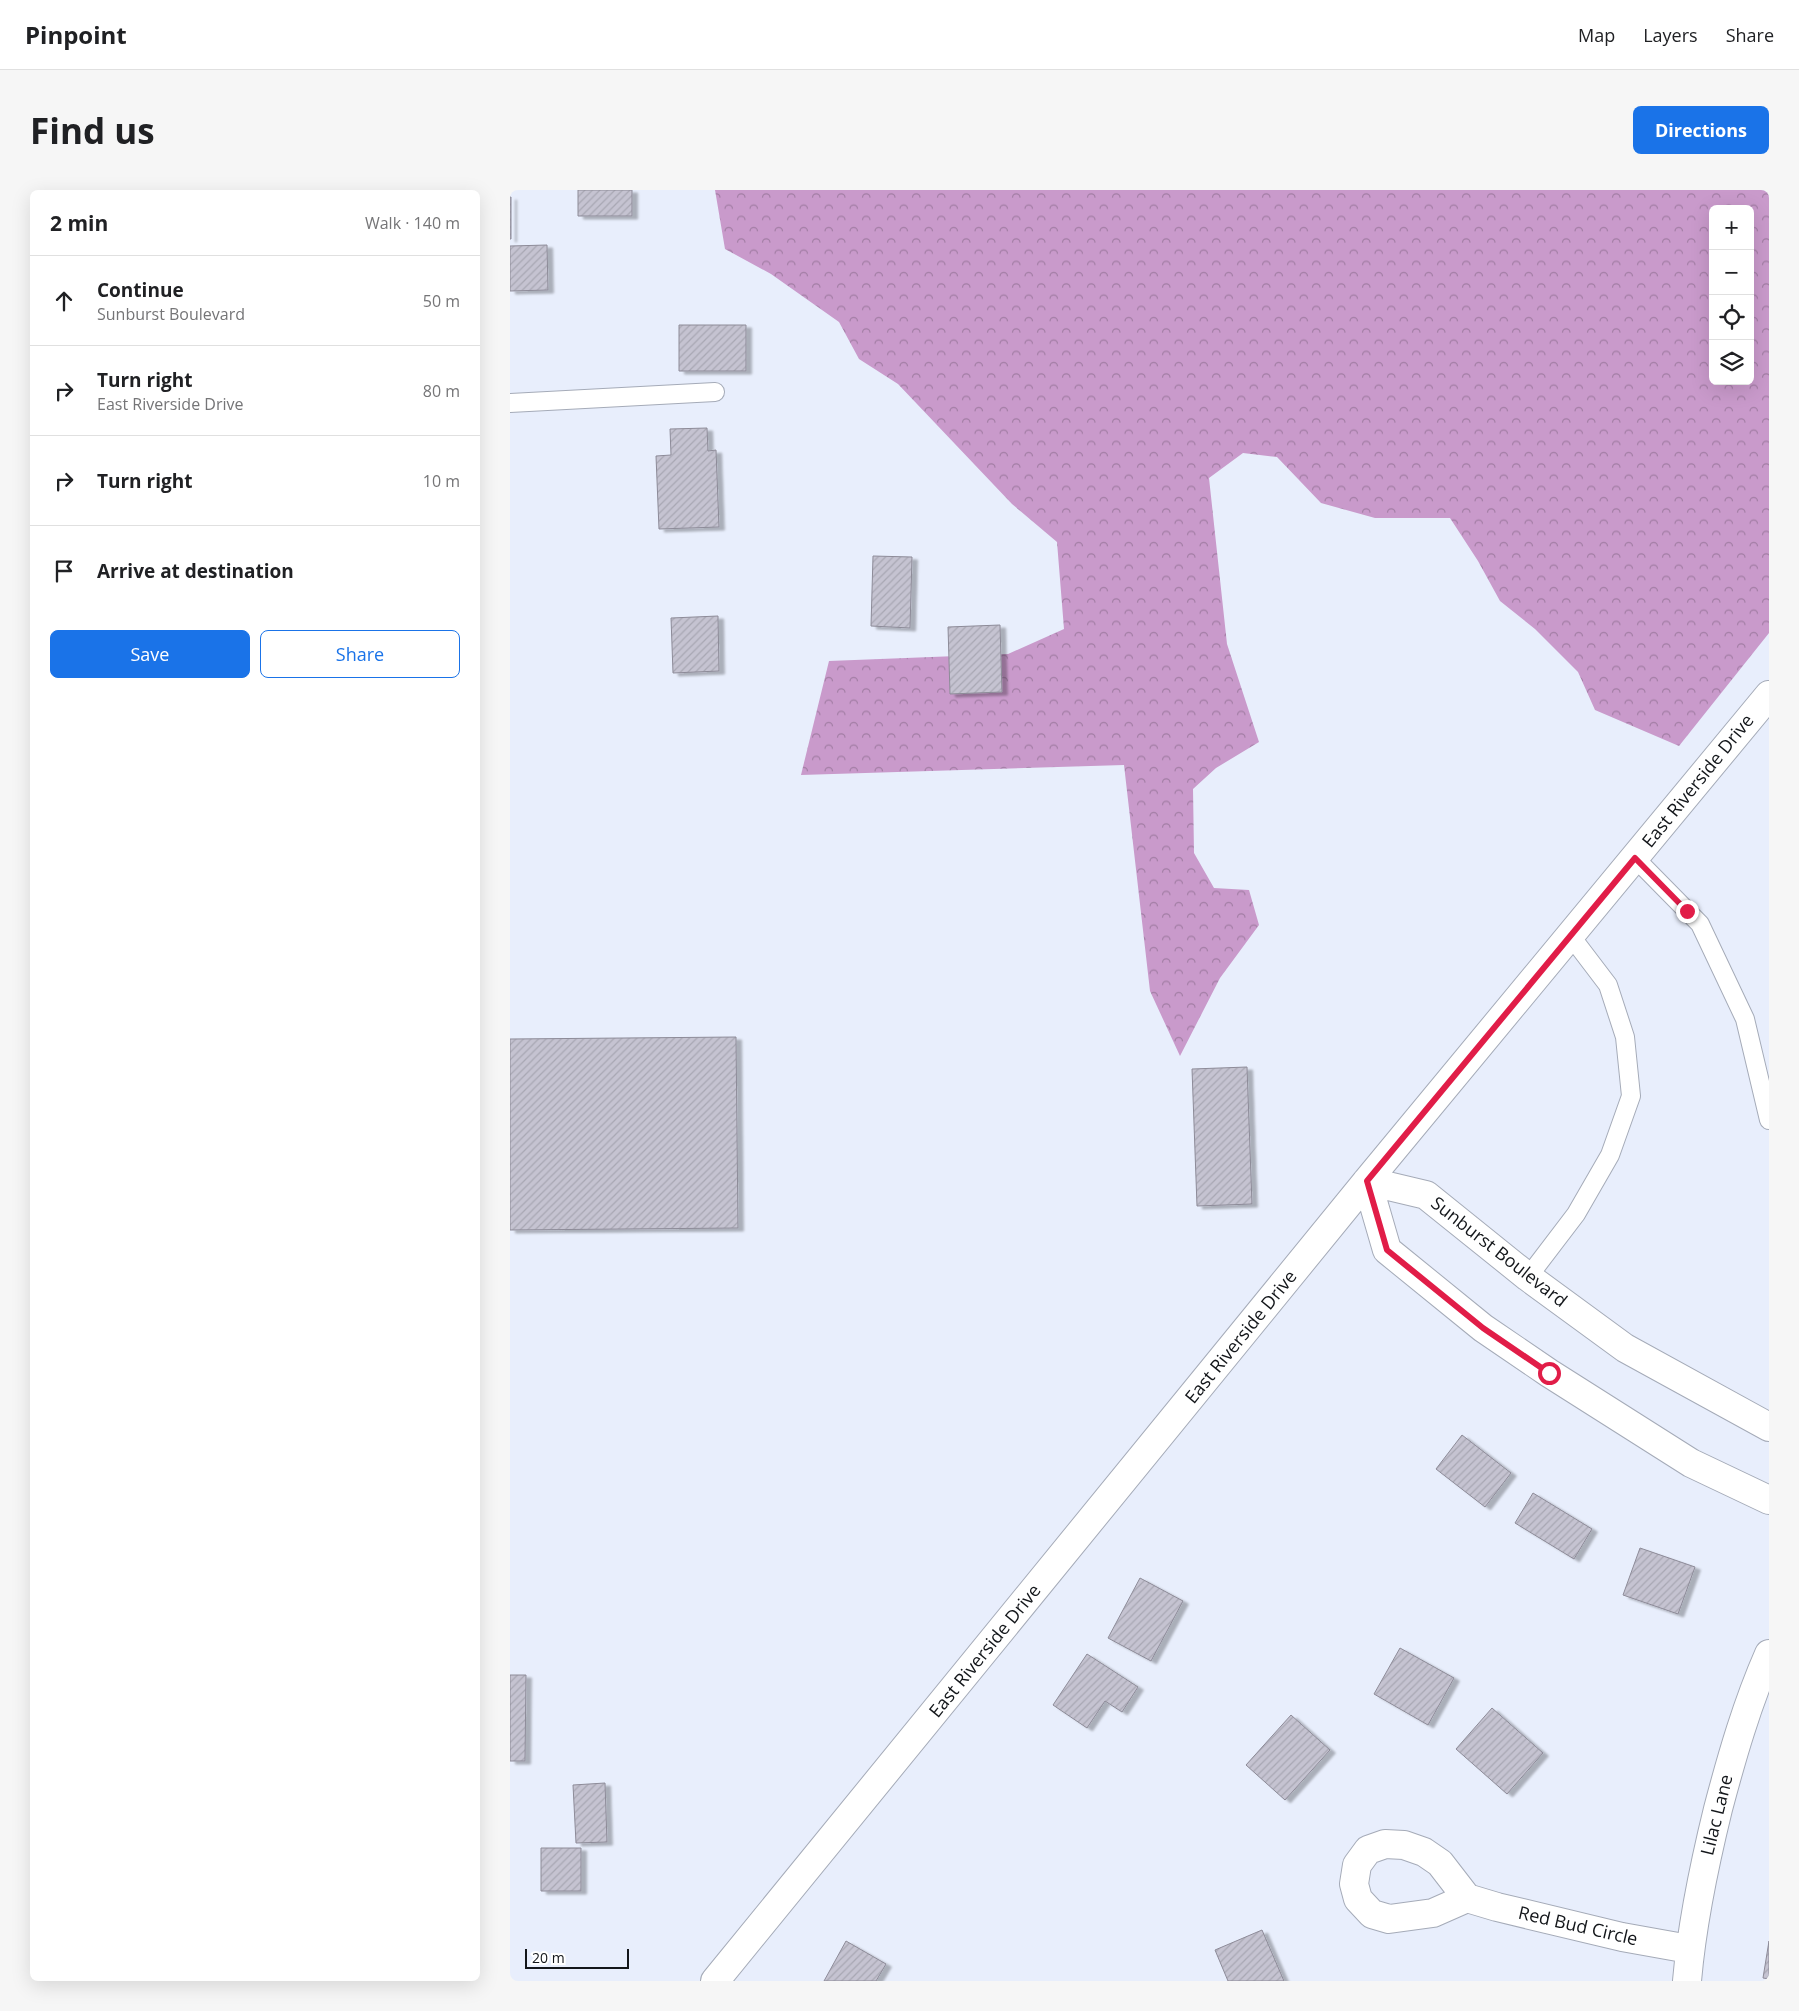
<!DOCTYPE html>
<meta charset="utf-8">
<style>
body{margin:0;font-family:"Open Sans",sans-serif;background:#f6f6f6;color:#202124}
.controls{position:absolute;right:15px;top:15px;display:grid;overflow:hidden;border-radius:8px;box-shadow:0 5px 20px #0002}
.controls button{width:45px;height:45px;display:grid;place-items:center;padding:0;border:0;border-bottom:1px solid #e0e0e0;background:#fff;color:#202124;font:25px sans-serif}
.scale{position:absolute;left:15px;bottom:12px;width:104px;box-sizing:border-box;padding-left:5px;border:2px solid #13161a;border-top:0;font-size:14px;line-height:18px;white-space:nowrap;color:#13161a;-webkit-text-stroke:4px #fff;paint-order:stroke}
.stop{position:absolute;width:15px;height:15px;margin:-11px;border:4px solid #e11d48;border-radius:50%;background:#fff}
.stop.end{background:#e11d48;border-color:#fff;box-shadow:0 1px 5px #0008}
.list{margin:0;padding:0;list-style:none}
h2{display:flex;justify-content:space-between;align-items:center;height:65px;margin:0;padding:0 20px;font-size:21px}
h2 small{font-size:16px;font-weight:400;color:#757577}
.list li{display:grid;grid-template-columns:32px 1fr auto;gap:15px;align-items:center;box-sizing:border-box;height:90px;padding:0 20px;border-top:1px solid #e0e0e0}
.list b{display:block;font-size:19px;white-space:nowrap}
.list p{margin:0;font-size:16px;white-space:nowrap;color:#757577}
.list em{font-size:16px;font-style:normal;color:#757577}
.actions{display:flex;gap:10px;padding:15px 20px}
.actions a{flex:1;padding:11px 0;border:1px solid #1a73e8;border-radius:8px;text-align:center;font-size:18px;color:#1a73e8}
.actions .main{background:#1a73e8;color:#fff}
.icon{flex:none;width:28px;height:28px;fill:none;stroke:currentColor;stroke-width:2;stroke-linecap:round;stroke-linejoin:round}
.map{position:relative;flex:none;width:1259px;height:1791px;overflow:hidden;border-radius:8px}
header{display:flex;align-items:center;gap:30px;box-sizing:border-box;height:70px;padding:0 25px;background:#fff;border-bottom:1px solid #e0e0e0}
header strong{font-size:24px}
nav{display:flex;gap:28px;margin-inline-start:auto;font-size:18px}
.intro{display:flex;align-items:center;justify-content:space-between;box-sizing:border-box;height:120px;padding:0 30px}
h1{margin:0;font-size:35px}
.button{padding:12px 22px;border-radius:8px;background:#1a73e8;color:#fff;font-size:18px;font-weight:700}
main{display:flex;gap:30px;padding:0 30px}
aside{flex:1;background:#fff;border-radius:8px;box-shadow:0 5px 20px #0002}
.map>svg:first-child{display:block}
.forest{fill:url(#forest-crowns);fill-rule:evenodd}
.building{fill:url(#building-hatch);stroke:#8d8b98;filter:url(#shadow)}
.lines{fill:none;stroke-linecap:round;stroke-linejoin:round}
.lane-casing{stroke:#a5abb8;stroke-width:20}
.street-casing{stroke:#a5abb8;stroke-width:30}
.lane{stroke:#fff;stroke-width:18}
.street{stroke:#fff;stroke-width:28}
.route{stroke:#e11d48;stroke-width:6}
.labels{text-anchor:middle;stroke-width:4.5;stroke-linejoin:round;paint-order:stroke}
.street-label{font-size:18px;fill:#13161a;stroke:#fff}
</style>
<header>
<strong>Pinpoint</strong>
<nav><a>Map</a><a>Layers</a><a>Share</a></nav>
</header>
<div class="intro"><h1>Find us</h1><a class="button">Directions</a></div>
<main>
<aside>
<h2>2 min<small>Walk · 140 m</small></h2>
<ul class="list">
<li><svg class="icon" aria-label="ahead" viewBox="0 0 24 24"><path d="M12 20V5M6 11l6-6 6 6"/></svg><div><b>Continue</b><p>Sunburst Boulevard</p></div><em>50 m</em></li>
<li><svg class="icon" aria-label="right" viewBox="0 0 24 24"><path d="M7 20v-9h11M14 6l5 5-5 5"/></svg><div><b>Turn right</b><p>East Riverside Drive</p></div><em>80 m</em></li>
<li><svg class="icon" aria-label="right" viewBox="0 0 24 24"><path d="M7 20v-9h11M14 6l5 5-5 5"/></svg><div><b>Turn right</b></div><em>10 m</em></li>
<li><svg class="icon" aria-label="arrive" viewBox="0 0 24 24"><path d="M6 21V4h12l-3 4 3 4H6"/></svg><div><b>Arrive at destination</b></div></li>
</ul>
<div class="actions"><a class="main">Save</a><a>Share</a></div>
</aside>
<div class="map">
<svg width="1259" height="1791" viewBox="0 0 1259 1791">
<defs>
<pattern id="forest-crowns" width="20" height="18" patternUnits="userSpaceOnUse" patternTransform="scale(1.25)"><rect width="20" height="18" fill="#c99acb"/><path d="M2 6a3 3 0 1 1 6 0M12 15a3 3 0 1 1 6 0" fill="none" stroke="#a27da4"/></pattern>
<pattern id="building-hatch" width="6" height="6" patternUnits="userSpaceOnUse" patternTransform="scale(1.25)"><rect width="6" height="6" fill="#c5c3d1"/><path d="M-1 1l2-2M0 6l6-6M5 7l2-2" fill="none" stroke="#a8a7b3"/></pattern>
<filter id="shadow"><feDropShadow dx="5.5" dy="3" stdDeviation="1" flood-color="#0004"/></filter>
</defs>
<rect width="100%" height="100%" fill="#e8eefc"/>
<path class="forest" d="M205,0H1259V443L1169,556L1085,520L1068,482L1025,439L990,411L968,371L940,328H865L811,313L767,267L733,263L699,288L717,454L749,552L706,578L683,599L684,663L704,698L739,700L749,735L710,788L670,866L640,801L614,575L291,585L319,471L498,464L554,439L547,352L502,314L388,194L349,169L329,132L261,84L215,59ZM1203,19H1240V191H1203Z"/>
<path class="building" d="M68,0H122V26H68Z
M0,7H1V49H0Z
M37,55L38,100L0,101V56Z
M169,135H236V181H169Z
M197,238L198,261L206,260L209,337L149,339L146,266L161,265L160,239Z
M363,366L402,367L400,438L361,436Z
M208,426L209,481L163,483L161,428Z
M490,435L492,502L440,504L438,437Z
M226,847L228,1038L0,1040V849Z
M737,877L742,1014L687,1016L682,879Z
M952,1245L1001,1283L975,1317L926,1279Z
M1023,1303L1082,1339L1064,1369L1005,1333Z
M1130,1358L1185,1377L1168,1424L1113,1405Z
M630,1388L673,1411L641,1471L598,1448Z
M890,1458L944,1488L918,1535L864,1504Z
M577,1464L628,1497L612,1522L595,1511L577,1538L543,1515Z
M0,1485H16L15,1571H0Z
M982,1518L1033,1563L997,1604L946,1559Z
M781,1525L820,1560L775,1610L736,1575Z
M95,1593L97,1652L66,1653L63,1595Z
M31,1658H71V1701H31Z
M752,1740L774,1791H718L705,1760Z
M336,1751L376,1774L366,1791H314Z
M1259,1751V1789L1253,1788Z"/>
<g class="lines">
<g class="lane-casing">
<path id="lane" d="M0,213L205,202
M1125,668L1190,734L1235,829L1259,930
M1018,1087L1066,1024L1100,965L1121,906L1115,847L1098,795L1060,745"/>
</g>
<g class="street-casing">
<path id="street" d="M1259,1237L1115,1158L1018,1087L916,1005L857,991L877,1060L973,1138L1039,1183L1181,1273L1259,1310
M957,1708L923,1723L879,1729L862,1724L848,1709L844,1694L847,1675L858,1660L875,1654L894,1655L914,1662L930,1673L957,1708L987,1717L1112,1747L1179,1759
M205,1791L857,991L1259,505
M1177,1791C1182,1733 1194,1676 1208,1619C1222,1566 1237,1514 1259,1464"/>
</g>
<use href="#lane" class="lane"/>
<use href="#street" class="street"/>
</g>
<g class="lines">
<path class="route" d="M1039,1183L973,1138L877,1060L857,991L1125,668L1177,721"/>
</g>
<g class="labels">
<g class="street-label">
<text transform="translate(1188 591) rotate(-51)" y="6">East Riverside Drive</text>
<text transform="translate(989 1062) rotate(38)" y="6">Sunburst Boulevard</text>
<text transform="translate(731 1147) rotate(-51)" y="6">East Riverside Drive</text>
<text transform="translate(475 1461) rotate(-51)" y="6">East Riverside Drive</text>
<text transform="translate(1207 1625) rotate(-76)" y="6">Lilac Lane</text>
<text transform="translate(1068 1736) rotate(13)" y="6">Red Bud Circle</text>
</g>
</g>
</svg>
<div class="controls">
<button>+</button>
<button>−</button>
<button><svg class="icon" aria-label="locate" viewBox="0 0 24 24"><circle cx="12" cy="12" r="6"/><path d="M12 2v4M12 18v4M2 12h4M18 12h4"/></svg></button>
<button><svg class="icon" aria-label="layers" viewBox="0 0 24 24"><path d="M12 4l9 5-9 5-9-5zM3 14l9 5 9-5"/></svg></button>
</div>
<div class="scale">20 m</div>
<div class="stop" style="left:1039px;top:1183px"></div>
<div class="stop end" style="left:1177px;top:721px"></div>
</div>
</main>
